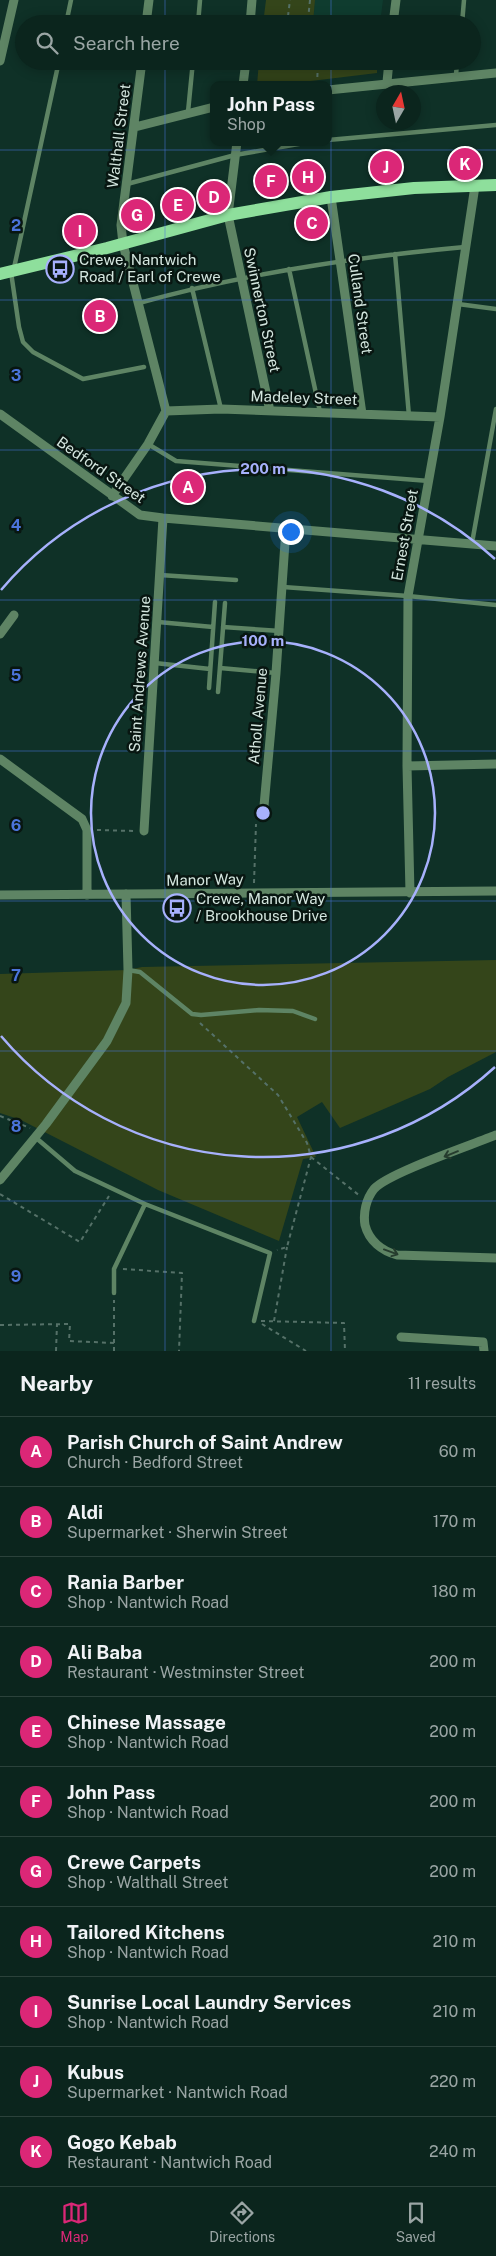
<!DOCTYPE html>
<meta charset="utf-8">
<style>
body{margin:0;font-family:"Public Sans",sans-serif;background:#142d26;color:#f1f3f6}
.compass{position:absolute;left:376px;top:85px;width:45px;height:45px;border-radius:50%;background:#0b251d;box-shadow:0 2px 12px #0003;rotate:9deg}
.you{position:absolute;left:290px;top:531px;width:18px;height:18px;margin:-12px;border:4px solid #fff;border-radius:50%;background:#1a73e8;box-shadow:0 0 0 8px #1a73e833}
.badge{display:grid;place-items:center;width:32px;height:32px;border-radius:50%;background:#db2777;color:#fff;font-size:16px;font-weight:700}
.pin{position:absolute;translate:-50% -50%;border:2px solid #fff;box-shadow:0 1px 5px #0006}
.popup{position:absolute;left:210px;top:81px;width:122px;height:65px;box-sizing:border-box;display:grid;place-content:center;border-radius:10px;background:#0b251d;filter:drop-shadow(0 1px 4px #0005);font-size:16px;white-space:nowrap;color:#9aa5a4}
.popup b{font-size:19px;color:#f1f3f6}
.popup::after{content:'';position:absolute;left:50%;top:100%;margin-left:-10px;border:10px solid transparent;border-top-color:#0b251d}
.list{margin:0;padding:0;list-style:none}
h2{display:flex;justify-content:space-between;align-items:center;height:65px;margin:0;padding:0 20px;font-size:21px}
h2 small{font-size:16px;font-weight:400;color:#9aa5a4}
.list li{display:grid;grid-template-columns:32px 1fr auto;gap:15px;align-items:center;box-sizing:border-box;height:70px;padding:0 20px;border-top:1px solid #2b423b}
.list b{display:block;font-size:19px;white-space:nowrap}
.list p{margin:0;font-size:16px;white-space:nowrap;color:#9aa5a4}
.list em{font-size:16px;font-style:normal;color:#9aa5a4}
.icon{flex:none;width:28px;height:28px;fill:none;stroke:currentColor;stroke-width:2;stroke-linecap:round;stroke-linejoin:round}
.map{position:relative;flex:none;width:496px;height:1351px;overflow:hidden}
.search{position:absolute;background:#0b251d;box-shadow:0 2px 12px #0003;left:15px;right:15px;top:15px;height:55px;display:flex;align-items:center;gap:12px;box-sizing:border-box;padding:0 18px;border-radius:28px;color:#9aa5a4;font-size:19px}
.sheet{height:835px;background:#0b251d}
nav{display:flex;justify-content:space-around;align-items:center;box-sizing:border-box;height:70px;border-top:1px solid #2b423b;background:#0b251d;font-size:14px;color:#9aa5a4}
nav a{display:grid;justify-items:center;gap:2px}
nav .on{color:#db2777}
.map>svg:first-child{display:block}
.built{fill:#0f3c2f}
.green{fill:#34451a}
.lines{fill:none;stroke-linecap:round;stroke-linejoin:round}
.path{stroke:#557168;stroke-width:2;stroke-dasharray:4 4;stroke-linecap:butt}
.service{stroke:#5e8464;stroke-width:4.5}
.minor{stroke:#5e8464;stroke-width:9}
.primary{stroke:#8edf9c;stroke-width:12}
.oneway{stroke:#263c2e}
.grid{fill:none;stroke:#4b74da;stroke-width:1;stroke-opacity:0.55}
.ring{fill:none;stroke:#a7b1fc;stroke-width:2.5}
.labels{text-anchor:middle;stroke-width:5;stroke-linejoin:round;paint-order:stroke}
.street-label{font-size:15px;fill:#d4e6df;stroke:#081611}
.poi-label{font-size:15px;fill:#d4e6df;stroke:#081611;text-anchor:start}
.grid-label{font-size:16px;text-anchor:middle;font-weight:bold;fill:#4b74da;stroke:#081611;stroke-width:5;stroke-linejoin:round;paint-order:stroke}
.centre{fill:#a7b1fc;stroke:#081611;stroke-width:2.5}
.ring-label{font-size:15px;text-anchor:middle;font-weight:bold;fill:#a7b1fc;stroke:#081611;stroke-width:5;stroke-linejoin:round;paint-order:stroke}
</style>
<div class="map">
<svg width="496" height="1351" viewBox="0 0 496 1351">
<rect width="100%" height="100%" fill="#0f3127"/>
<path class="built" d="M315,0H383L380,24L313,23Z"/>
<path class="green" d="M266,0H315L313,23L318,24H263Z
M259,61H377V73L278,85H257Z
M496,960V1052L448,1077L430,1089L340,1128L322,1102L297,1117L316,1157L303,1159L279,1241L158,1190L21,1120L0,1113V974L128,970L142,967Z"/>
<g class="lines">
<path class="path" d="M310,0L308,20L312,24
M287,24L290,0
M317,85L318,61
M97,830L134,831
M254,883L256,824
M200,1023L278,1095L307,1143L311,1157L287,1247L277,1250
M0,1116L30,1128
M311,1157L360,1196
M0,1194L80,1242L109,1196
M123,1269L182,1273L179,1351
M261,1321L344,1323L345,1351
M274,1321L287,1247
M262,1324L306,1351
M0,1325L70,1324L69,1341L114,1343
M56,1351L57,1324
M114,1351V1300"/>
<path class="service" d="M66,24L71,0
M198,24L200,0
M462,24L464,0
M456,76L457,61
M188,112L193,61
M328,140L496,125
M127,184L235,155L310,142
M395,254L409,416
M14,268L59,61
M289,269L320,412
M11,272L19,327L23,342L33,352L83,379L144,367
M192,288L221,409
M139,303C246,273 355,257 465,247
M458,304L496,309
M148,444L176,461L429,481
M472,543L496,409
M160,575L236,580
M283,587L408,596L496,605
M158,622L213,627
M223,627L280,631
M155,663L210,669
M220,668L276,673
M209,688L215,602
M218,692L225,603
M128,970L140,972L192,1014L201,1015L259,1010L293,1011L315,1019
M35,1137L75,1171L145,1204L270,1253L254,1321
M114,1293V1269L145,1204"/>
<path class="minor" d="M146,24L149,0
M250,24L252,0
M393,24L396,0
M0,61L14,0
M387,82L389,61
M243,85L246,61
M328,90L496,73
M135,127L214,107
M237,142L228,215L270,411
M331,197L362,414
M166,411L221,409L440,417
M0,414L140,515L163,518L496,546
M112,496L148,444L166,411L123,244L121,225L142,61
M0,634L14,615
M0,759L82,819L87,830V895
M407,766L496,764
M263,817L276,673L286,528
M144,831L163,518
M410,893L407,766L408,596L440,417L475,186
M0,895L496,891
M496,1135C472,1145 388,1173 374,1189C366,1199 363,1213 365,1225C369,1241 382,1251 397,1255L496,1258
M0,1180L46,1124L107,1041L126,1003L128,970L126,894
M401,1337L483,1342L484,1351"/>
<path class="primary" d="M0,274L107,248L228,215L331,197L414,188L496,185"/>
</g>
<defs><path id="oneway-shaft" d="M-6 0H5M1.5-3L5.5 0L1.5 3" fill="none" stroke-width="1.6" stroke-linecap="round" stroke-linejoin="round" transform="scale(1.25)"/></defs>
<g class="oneway">
<use href="#oneway-shaft" transform="translate(451 1154) rotate(158)"/>
<use href="#oneway-shaft" transform="translate(391 1252) rotate(20)"/>
</g>
<path class="grid" d="M165,0V24M331,0V24M165,61V1351M331,61V1351M0,150H496M0,300H496M0,450H496M0,600H496M0,751H496M0,901H496M0,1051H496M0,1201H496"/>
<g class="ring">
<circle cx="263" cy="813" r="172"/>
<path d="M495 1067A344 344 0 0 1 1 1036M1 590A344 344 0 0 1 495 559"/>
</g>
<defs>
<g id="bus-ring" transform="scale(1.4375)"><circle r="9.5" fill="#081611" stroke="#a7b1fc" stroke-width="1.5"/><path d="M-5-6H5V4H4V6H2V4H-2V6H-4V4H-5ZM-3.5-4V0h7V-4ZM-3.5 1.2v1.5H-2V1.2ZM2 1.2v1.5H3.5V1.2Z" fill="#a7b1fc"/></g>
</defs>
<g fill-rule="evenodd">
<use href="#bus-ring" x="60" y="269"/>
<use href="#bus-ring" x="177" y="908"/>
</g>
<g class="labels">
<g class="street-label">
<text transform="translate(119 136) rotate(-83)" y="5">Walthall Street</text>
<text transform="translate(360 304) rotate(82)" y="5">Culland Street</text>
<text transform="translate(262 310) rotate(78)" y="5">Swinnerton Street</text>
<text transform="translate(304 398) rotate(2)" y="5">Madeley Street</text>
<text transform="translate(101 470) rotate(35)" y="5">Bedford Street</text>
<text transform="translate(405 535) rotate(-80)" y="5">Ernest Street</text>
<text transform="translate(140 674) rotate(-86)" y="5">Saint Andrews Avenue</text>
<text transform="translate(258 716) rotate(-85)" y="5">Atholl Avenue</text>
<text transform="translate(205 880) rotate(-1)" y="5">Manor Way</text>
</g>
<g class="poi-label">
<text x="79" y="265">Crewe, Nantwich<tspan x="79" dy="17">Road / Earl of Crewe</tspan></text>
<text x="196" y="904">Crewe, Manor Way<tspan x="196" dy="17">/ Brookhouse Drive</tspan></text>
</g>
</g>
<g class="grid-label">
<text x="16" y="231">2</text>
<text x="16" y="381">3</text>
<text x="16" y="531">4</text>
<text x="16" y="681">5</text>
<text x="16" y="831">6</text>
<text x="16" y="981">7</text>
<text x="16" y="1132">8</text>
<text x="16" y="1282">9</text>
</g>
<circle cx="263" cy="813" r="8" class="centre"/>
<g class="ring-label">
<text x="263" y="474">200 m</text>
<text x="263" y="646">100 m</text>
</g>
</svg>
<svg class="compass" viewBox="-18 -18 36 36"><path d="M0-13l5 13h-10z" fill="#e53935"/><path d="M0 13l5-13h-10z" fill="#9aa5a4"/></svg>
<div class="you"></div>
<div class="pin badge" style="left:188px;top:487px">A</div>
<div class="pin badge" style="left:100px;top:316px">B</div>
<div class="pin badge" style="left:312px;top:223px">C</div>
<div class="pin badge" style="left:214px;top:197px">D</div>
<div class="pin badge" style="left:178px;top:205px">E</div>
<div class="pin badge" style="left:271px;top:181px">F</div>
<div class="popup"><b>John Pass</b>Shop</div>
<div class="pin badge" style="left:137px;top:215px">G</div>
<div class="pin badge" style="left:308px;top:177px">H</div>
<div class="pin badge" style="left:80px;top:231px">I</div>
<div class="pin badge" style="left:386px;top:167px">J</div>
<div class="pin badge" style="left:465px;top:164px">K</div>
<div class="search"><svg class="icon" aria-label="search" viewBox="0 0 24 24"><circle cx="10" cy="10" r="6"/><path d="M15 15l6 6"/></svg>Search here</div>
</div>
<section class="sheet">
<h2>Nearby<small>11 results</small></h2>
<ul class="list">
<li><span class="badge">A</span><div><b>Parish Church of Saint Andrew</b><p>Church · Bedford Street</p></div><em>60 m</em></li>
<li><span class="badge">B</span><div><b>Aldi</b><p>Supermarket · Sherwin Street</p></div><em>170 m</em></li>
<li><span class="badge">C</span><div><b>Rania Barber</b><p>Shop · Nantwich Road</p></div><em>180 m</em></li>
<li><span class="badge">D</span><div><b>Ali Baba</b><p>Restaurant · Westminster Street</p></div><em>200 m</em></li>
<li><span class="badge">E</span><div><b>Chinese Massage</b><p>Shop · Nantwich Road</p></div><em>200 m</em></li>
<li><span class="badge">F</span><div><b>John Pass</b><p>Shop · Nantwich Road</p></div><em>200 m</em></li>
<li><span class="badge">G</span><div><b>Crewe Carpets</b><p>Shop · Walthall Street</p></div><em>200 m</em></li>
<li><span class="badge">H</span><div><b>Tailored Kitchens</b><p>Shop · Nantwich Road</p></div><em>210 m</em></li>
<li><span class="badge">I</span><div><b>Sunrise Local Laundry Services</b><p>Shop · Nantwich Road</p></div><em>210 m</em></li>
<li><span class="badge">J</span><div><b>Kubus</b><p>Supermarket · Nantwich Road</p></div><em>220 m</em></li>
<li><span class="badge">K</span><div><b>Gogo Kebab</b><p>Restaurant · Nantwich Road</p></div><em>240 m</em></li>
</ul>
</section>
<nav>
<a class="on"><svg class="icon" aria-label="map" viewBox="0 0 24 24"><path d="M3 6l6-2 6 2 6-2v14l-6 2-6-2-6 2zM9 4v14M15 6v14"/></svg>Map</a>
<a><svg class="icon" aria-label="directions" viewBox="0 0 24 24"><path d="M12 3l9 9-9 9-9-9zM9 14v-3h6M13 9l2 2-2 2"/></svg>Directions</a>
<a><svg class="icon" aria-label="saved" viewBox="0 0 24 24"><path d="M7 4h10v16l-5-4-5 4z"/></svg>Saved</a>
</nav>
